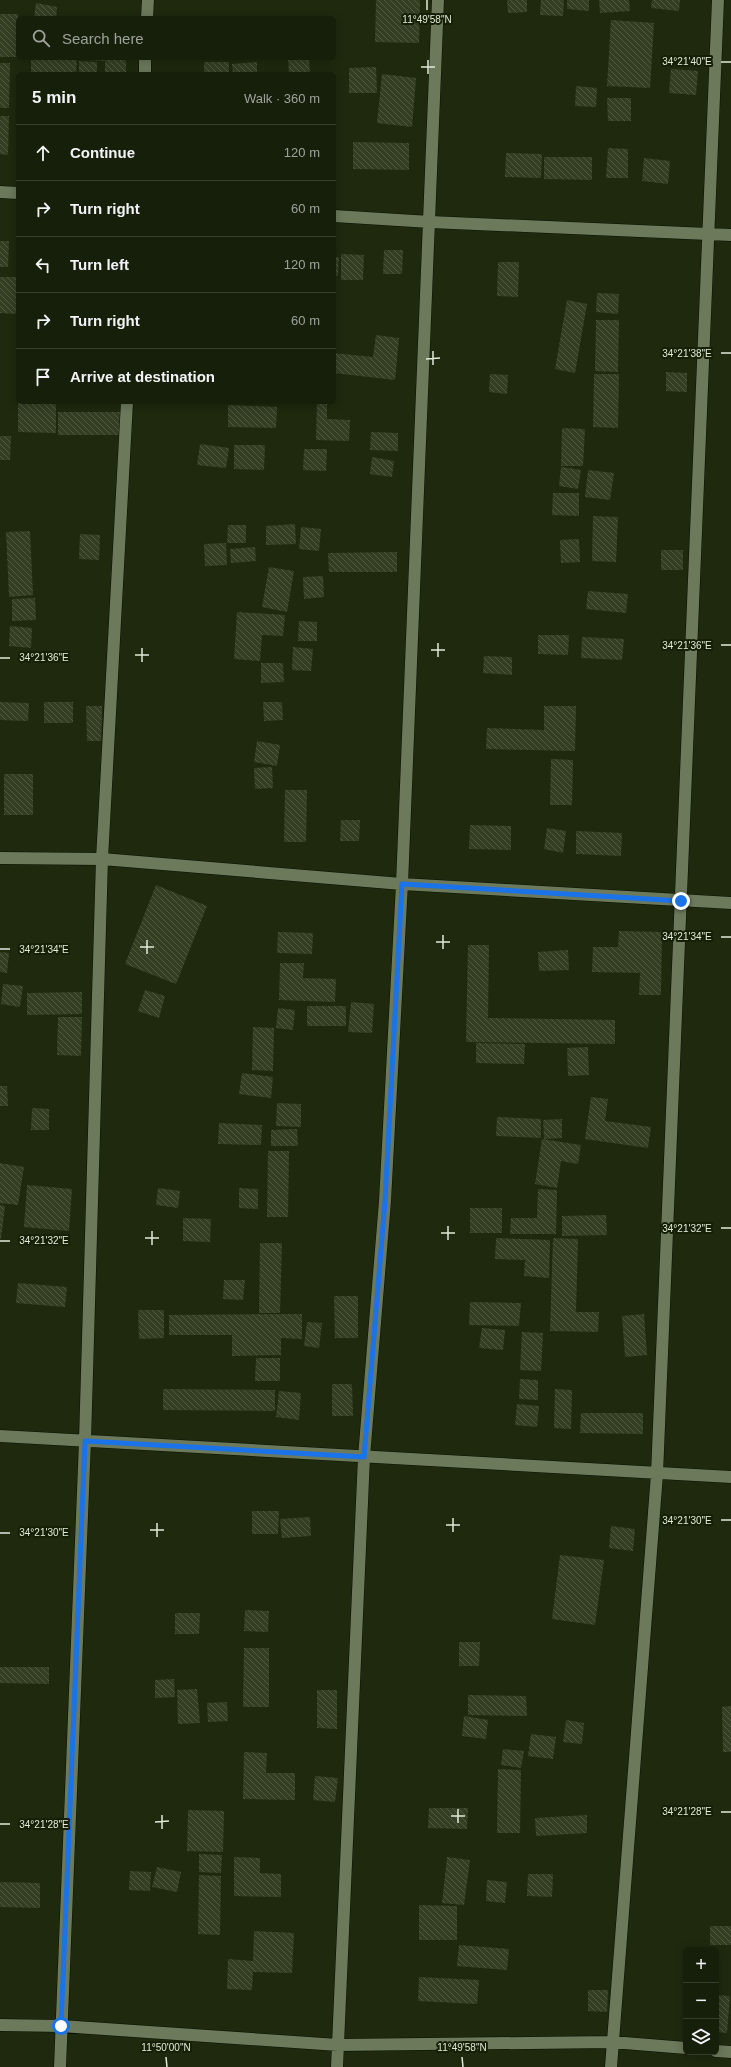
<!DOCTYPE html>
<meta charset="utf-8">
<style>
body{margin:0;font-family:Helvetica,sans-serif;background:#1f2713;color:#f1f3f6}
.controls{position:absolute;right:12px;bottom:12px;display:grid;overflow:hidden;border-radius:6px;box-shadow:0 2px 10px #0003}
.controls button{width:36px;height:36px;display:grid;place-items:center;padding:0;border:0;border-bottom:1px solid #353d2b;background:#161f0a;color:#f1f3f6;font:20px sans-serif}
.stop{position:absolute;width:12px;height:12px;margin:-9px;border:3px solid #1a73e8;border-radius:50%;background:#fff}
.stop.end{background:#1a73e8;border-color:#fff;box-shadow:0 1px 4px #0008}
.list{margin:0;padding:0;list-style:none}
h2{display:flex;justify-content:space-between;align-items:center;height:52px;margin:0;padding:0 16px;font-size:17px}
h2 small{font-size:13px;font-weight:400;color:#9ea29c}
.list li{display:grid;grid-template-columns:26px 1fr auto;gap:12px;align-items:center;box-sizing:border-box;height:56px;padding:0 16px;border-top:1px solid #353d2b}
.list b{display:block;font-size:15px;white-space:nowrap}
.list em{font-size:13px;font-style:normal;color:#9ea29c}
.icon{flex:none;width:22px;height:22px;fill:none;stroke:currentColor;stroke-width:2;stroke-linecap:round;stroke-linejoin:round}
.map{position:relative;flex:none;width:731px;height:2067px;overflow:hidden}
.search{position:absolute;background:#161f0a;box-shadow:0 2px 10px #0003;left:16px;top:16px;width:320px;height:44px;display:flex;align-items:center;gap:10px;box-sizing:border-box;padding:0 14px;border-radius:6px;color:#9ea29c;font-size:15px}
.panel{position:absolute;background:#161f0a;box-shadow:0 2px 10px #0003;left:16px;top:72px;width:320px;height:332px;border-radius:6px}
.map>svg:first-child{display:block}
.building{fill:url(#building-back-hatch)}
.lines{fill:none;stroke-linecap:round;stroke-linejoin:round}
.minor-casing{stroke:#081100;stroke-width:13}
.minor{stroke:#6c795b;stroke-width:12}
.route{stroke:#1a73e8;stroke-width:5}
.ticks{fill:none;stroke:#e2ead9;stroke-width:1.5}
.ticks-label{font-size:10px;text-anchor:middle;fill:#e2ead9;stroke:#141f05;stroke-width:4;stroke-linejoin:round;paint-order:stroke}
</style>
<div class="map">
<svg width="731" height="2067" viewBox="0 0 731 2067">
<defs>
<pattern id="building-back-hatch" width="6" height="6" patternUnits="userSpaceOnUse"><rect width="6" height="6" fill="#333e23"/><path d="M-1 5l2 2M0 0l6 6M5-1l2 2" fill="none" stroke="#505a42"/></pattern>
</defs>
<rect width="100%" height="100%" fill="#1e290e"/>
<path class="building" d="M376,0H420L419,43L375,42Z
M507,0H527V12L508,13Z
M541,0H564L563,16L540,15Z
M567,0H589V11L567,9Z
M599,0H629L630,11L600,13Z
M652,0H680L679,11L651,8Z
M36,3L57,7L56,18H34Z
M0,14H18V57H0Z
M611,20L654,23L650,88L607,86Z
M88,58H126V74H105V61L88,60Z
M288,58H309L310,74H289Z
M31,59H77L76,74H31Z
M79,61L97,62V74H79Z
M204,62H229V74H204Z
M257,62V74H233L232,64Z
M0,63H10L9,108H0Z
M376,67L377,93H349V68Z
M671,69L698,71L696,95L669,93Z
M382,74L416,78L412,127L377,123Z
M576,86L597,88L596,107L575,106Z
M607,98H631V121H608Z
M0,116H9L8,155L0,154Z
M353,142L409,143V170L353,169Z
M608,148L628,149V178H606Z
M506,153L542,154L541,178L505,177Z
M544,157H592V180L544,179Z
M644,158L670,161L668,184L642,181Z
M0,241H9L8,267H0Z
M384,250H403L402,274H383Z
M341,254L364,255L363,280H341Z
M334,257H339L338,276H334Z
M498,262H519L518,297L497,296Z
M0,277H18V314L0,313Z
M597,293L619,294L618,314L596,312Z
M567,300L587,304L575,373L555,369Z
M596,320H619L618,372L595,371Z
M376,335L399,338L395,380L334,373V353L373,357Z
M666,372L687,373V392L666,391Z
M490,374L508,375L507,394L489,392Z
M594,374H619L618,428L593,427Z
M18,402H56V433L18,432Z
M317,402H327V419L350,420L349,441L316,440Z
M228,405L277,407L276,428L228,427Z
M58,412H121V435H58Z
M562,428L585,429L583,466H561Z
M371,432L398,433V451L370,450Z
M0,436H11L10,460H0Z
M200,444L229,448L226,468L197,465Z
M234,445H265L264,470L234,469Z
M304,449H327L326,471L303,470Z
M372,457L394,461L392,477L370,474Z
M561,467L581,470L578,489L559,486Z
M588,470L614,473L610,500L585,497Z
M553,493H579V516L552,515Z
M593,516L618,517L616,562L592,561Z
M295,524L296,544L266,545V526Z
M228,525H246V543H227Z
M301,527L321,529L319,551L299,549Z
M30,531L33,595L9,597L6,532Z
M80,534L100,535L99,560L79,559Z
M579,539L580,562L561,563L560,540Z
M226,543L227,565L205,566L204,544Z
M255,547L256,561L231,563L230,549Z
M661,550H683V570H661Z
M397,552V572H329L328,553Z
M269,567L294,571L287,612L262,607Z
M323,576L324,597L304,599L303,577Z
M588,591L628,594L626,613L586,609Z
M35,598L36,620L12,621V599Z
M237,612L285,615L283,636L262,635L260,661L234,659Z
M299,621L317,622V641H298Z
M10,626L32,628L31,648L9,646Z
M538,635H569L568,655L538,654Z
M582,637L624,639L622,660L581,658Z
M293,647L313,649L311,671L292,670Z
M484,656L512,657V675L483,673Z
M261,663H283L284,682L261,683Z
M0,702L29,703L28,721L0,720Z
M44,702H73V723H44Z
M263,702H282L283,720L264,721Z
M86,706H102L101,741H87Z
M544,706H576L575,751L486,749L487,728L544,730Z
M257,741L280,745L277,766L254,762Z
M551,759L573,760L572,805H550Z
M272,767L273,788L255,789L254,768Z
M4,774H33V815H4Z
M285,790H307L306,842H284Z
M341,820H360L359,841H340Z
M470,825L511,826V850L469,849Z
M547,828L566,831L563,853L544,849Z
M576,831L622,833L621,856L576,854Z
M156,885L207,906L176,984L125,964Z
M619,931L662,932L661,995H639L640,973L592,972L593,947H618Z
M278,932L313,933L312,954L277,953Z
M468,945H489L488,1018L615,1020V1044L466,1042Z
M568,950L569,970L539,971L538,952Z
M0,952L9,953L7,973L0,972Z
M280,963H304L303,978L336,979L335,1002L279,1000Z
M3,984L23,986L20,1007L1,1004Z
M145,990L165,996L159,1018L138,1011Z
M82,992V1014L27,1015V993Z
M351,1002L374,1004L372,1033L348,1032Z
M307,1006H346V1026H307Z
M278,1008L295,1010L293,1030L276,1028Z
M58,1017H82L81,1056L57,1055Z
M253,1027L274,1028L273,1071L252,1070Z
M476,1043L525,1044L524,1064L476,1063Z
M588,1047L589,1075L568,1076L567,1048Z
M242,1073L273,1077L271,1098L239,1094Z
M0,1086H7L8,1106H0Z
M591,1097L608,1099L605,1121L651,1127L648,1148L585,1139Z
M277,1103L301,1104V1127L276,1126Z
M32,1108L49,1109V1130H31Z
M497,1117L541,1119V1138L496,1136Z
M562,1119V1138L544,1139L543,1120Z
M219,1123L262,1125L261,1145L218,1144Z
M297,1129L298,1146H271V1130Z
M542,1139L581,1145L578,1164L561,1161L557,1188L535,1184Z
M268,1151H289L288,1217H267Z
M0,1163L24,1167L18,1205L0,1203Z
M27,1185L72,1189L69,1231L24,1227Z
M158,1188L180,1191L178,1208L156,1205Z
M239,1188L258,1189V1209L239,1208Z
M538,1189L557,1190L556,1234H510L511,1218H537Z
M0,1205L5,1206L1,1239H0Z
M470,1208H502V1233H470Z
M606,1215L607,1235L562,1236V1216Z
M183,1218L211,1219L210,1242L183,1241Z
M496,1238L550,1240L549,1278L524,1276L525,1260L495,1259Z
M553,1238L578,1239L576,1312H599L598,1332L550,1331Z
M260,1243H282L280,1313H259Z
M224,1280H245L243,1300L223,1299Z
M18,1283L67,1287L65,1307L16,1303Z
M334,1296H358V1338H335Z
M470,1302L521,1303L519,1326L469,1325Z
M138,1310H164V1338L139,1339Z
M302,1314V1339L281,1338V1355L232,1356V1335H169V1315Z
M644,1314L647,1355L625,1357L622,1316Z
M307,1322L322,1323L319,1348L304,1346Z
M482,1328L505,1330L503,1350L479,1348Z
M522,1332L543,1333L541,1371L520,1370Z
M256,1358H280V1381H255Z
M520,1379L538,1380V1400L519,1399Z
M332,1384H352L353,1416H332Z
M163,1389L275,1390V1411L163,1410Z
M555,1389L572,1390L571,1429L554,1428Z
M279,1391L301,1393L299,1420L276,1417Z
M517,1404L539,1406L537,1427L515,1425Z
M581,1413H643V1434L580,1433Z
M252,1511H279L278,1534H252Z
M310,1517L311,1536L282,1538L280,1519Z
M611,1526L635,1529L633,1551L609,1548Z
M560,1555L604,1560L595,1625L552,1619Z
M245,1610L269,1611L268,1632L244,1631Z
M175,1613H200L199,1634H175Z
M459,1642H480L479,1666H459Z
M244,1648H269V1707H243Z
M0,1667H49V1684L0,1683Z
M174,1679L175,1697L155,1698V1680Z
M197,1689L200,1723L178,1724L177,1690Z
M317,1690H337V1729L317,1728Z
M468,1695L526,1696L527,1716L468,1715Z
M227,1702L228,1721L208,1722L207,1703Z
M731,1706V1752H723L722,1707Z
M464,1716L488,1720L486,1739L462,1736Z
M566,1720L584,1723L582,1744L563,1742Z
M531,1734L556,1737L553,1759L528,1756Z
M503,1749L524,1751L521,1768L501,1765Z
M244,1752L267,1753L266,1773H295V1800L243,1799Z
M498,1769L521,1770L520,1833H497Z
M315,1776L338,1778L335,1802L313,1800Z
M429,1808H468L467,1829L428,1828Z
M188,1810L224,1811L223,1852L187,1851Z
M587,1815V1833L536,1836L535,1818Z
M199,1854L222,1855L221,1873L199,1872Z
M234,1857L260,1858V1873L281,1874V1897L234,1896Z
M447,1857L470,1860L464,1905L442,1903Z
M157,1867L181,1872L177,1892L152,1887Z
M130,1871L151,1872L150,1891L129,1890Z
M528,1874H553L552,1897L527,1896Z
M199,1875L221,1876L220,1935L198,1934Z
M487,1880L507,1882L505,1903L486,1901Z
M0,1882L40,1883V1908L0,1907Z
M419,1905L457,1906V1940H419Z
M710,1926H731V1945H710Z
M254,1931L294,1933L292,1973L253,1972L252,1990L227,1989L228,1959L253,1961Z
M459,1945L509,1949L507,1970L457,1966Z
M419,1977L479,1980L477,2004L418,2001Z
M588,1990H608L607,2012L588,2011Z
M716,1995L730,1996L727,2033L716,2032Z"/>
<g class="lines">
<g class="minor-casing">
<path id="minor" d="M147,18L148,0
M145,74V58
M0,192L18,193
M334,216L430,222L731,235
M0,858L102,859L402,884L731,903
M0,1436L731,1477
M0,2025L61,2026L338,2045L612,2042L686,2048
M716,2051L731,2052
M60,2067L85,1441L102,859L127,402
M337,2067L364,1457L385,1201L402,884L438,0
M611,2067L657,1474L718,0"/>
</g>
<use href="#minor" class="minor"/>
</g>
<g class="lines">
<path class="route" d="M61,2026L85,1441L364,1457L385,1201L402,884L681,901"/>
</g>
<path class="ticks" d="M427,0V10M428,60V74M721,62H731M421,67H435M433,351V365M721,353H731M426,359L440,358M438,643V657M721,645H731M142,648V662M431,650H445M135,655H149M0,658H10M443,935V949M721,937H731M147,940V954M436,942H450M140,947H154M0,949H10M448,1226V1240M721,1228H731M152,1231V1245M441,1233H455M145,1238H159M0,1241H10M453,1518V1532M721,1520H731M157,1523V1537M446,1525H460M150,1530H164M0,1533H10M458,1809V1823M721,1812H731M162,1815V1829M451,1816H465M155,1822L169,1821M0,1824H10M166,2057L167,2067M462,2057L463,2067"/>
<g class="ticks-label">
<text x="427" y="23">11°49'58"N</text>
<text x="687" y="65">34°21'40"E</text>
<text x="687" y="357">34°21'38"E</text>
<text x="687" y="649">34°21'36"E</text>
<text x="44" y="661">34°21'36"E</text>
<text x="687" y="940">34°21'34"E</text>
<text x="44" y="953">34°21'34"E</text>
<text x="687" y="1232">34°21'32"E</text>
<text x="44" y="1244">34°21'32"E</text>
<text x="687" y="1524">34°21'30"E</text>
<text x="44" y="1536">34°21'30"E</text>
<text x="687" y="1815">34°21'28"E</text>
<text x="44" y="1828">34°21'28"E</text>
<text x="166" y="2051">11°50'00"N</text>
<text x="462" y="2051">11°49'58"N</text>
</g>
</svg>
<div class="controls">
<button>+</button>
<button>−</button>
<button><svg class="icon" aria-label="layers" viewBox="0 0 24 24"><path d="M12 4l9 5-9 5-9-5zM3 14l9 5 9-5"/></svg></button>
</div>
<div class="stop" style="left:61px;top:2026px"></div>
<div class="stop end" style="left:681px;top:901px"></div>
<div class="search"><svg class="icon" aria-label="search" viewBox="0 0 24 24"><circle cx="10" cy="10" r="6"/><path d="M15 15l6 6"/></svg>Search here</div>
<section class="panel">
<h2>5 min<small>Walk · 360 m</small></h2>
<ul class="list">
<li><svg class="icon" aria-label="ahead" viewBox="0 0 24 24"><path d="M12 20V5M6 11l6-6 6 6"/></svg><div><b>Continue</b></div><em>120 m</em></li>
<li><svg class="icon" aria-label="right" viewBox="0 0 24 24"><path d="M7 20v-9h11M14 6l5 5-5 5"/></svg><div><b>Turn right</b></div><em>60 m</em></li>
<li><svg class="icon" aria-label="left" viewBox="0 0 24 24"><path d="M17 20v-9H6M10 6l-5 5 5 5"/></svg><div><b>Turn left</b></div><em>120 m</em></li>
<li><svg class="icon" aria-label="right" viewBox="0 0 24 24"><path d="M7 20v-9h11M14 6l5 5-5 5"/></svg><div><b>Turn right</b></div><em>60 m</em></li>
<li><svg class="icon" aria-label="arrive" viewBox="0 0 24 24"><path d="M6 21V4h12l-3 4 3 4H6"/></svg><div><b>Arrive at destination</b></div></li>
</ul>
</section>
</div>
